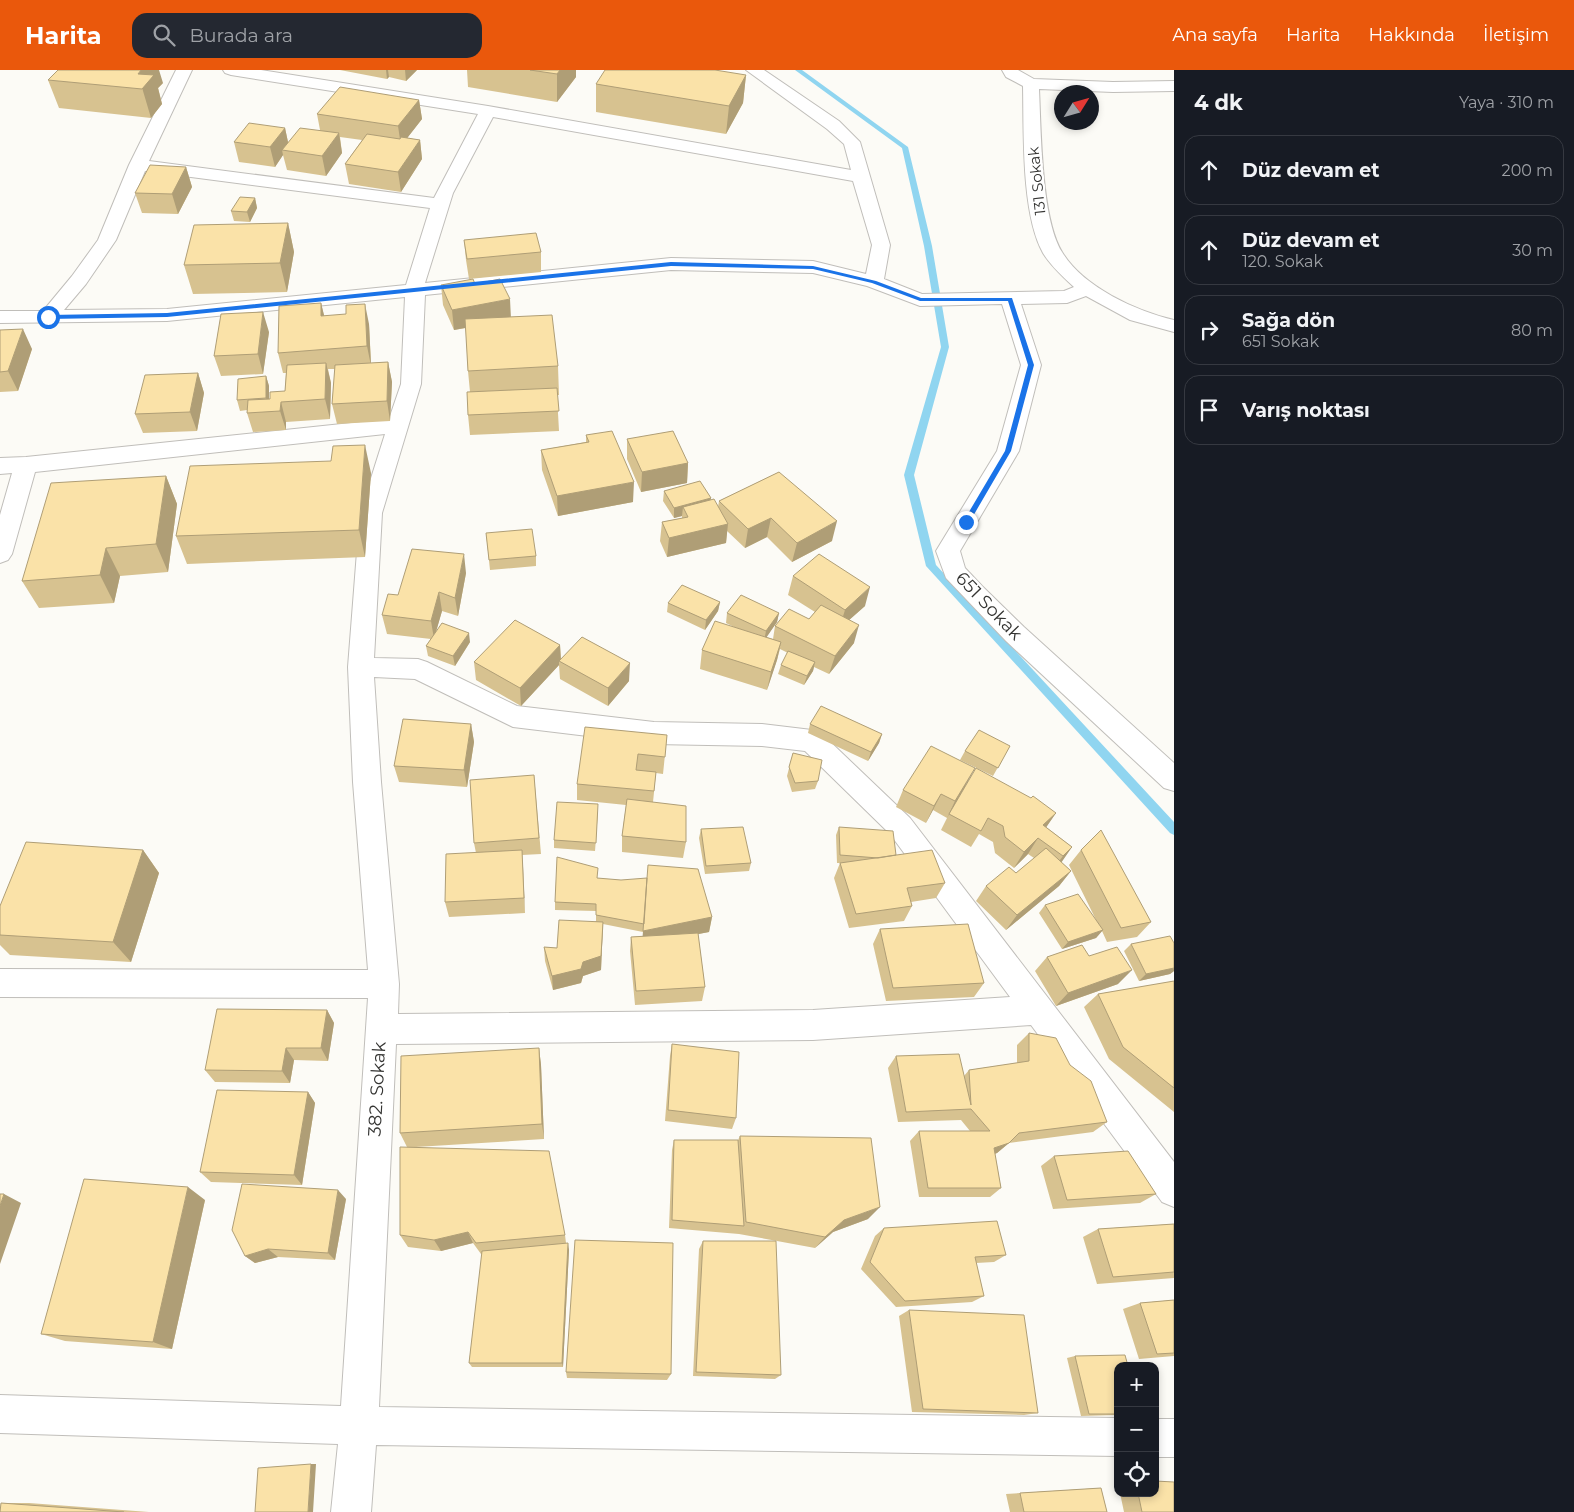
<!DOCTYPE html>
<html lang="tr">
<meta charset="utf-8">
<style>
body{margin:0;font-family:Montserrat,sans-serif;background:#242831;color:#f1f3f6}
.controls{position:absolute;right:15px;bottom:15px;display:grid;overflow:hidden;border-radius:10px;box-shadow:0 2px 8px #0003}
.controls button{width:45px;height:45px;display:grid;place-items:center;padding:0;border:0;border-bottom:1px solid #363941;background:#171b24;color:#f1f3f6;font:25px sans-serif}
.compass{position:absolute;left:1054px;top:15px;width:45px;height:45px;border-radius:50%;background:#171b24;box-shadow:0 2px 8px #0003;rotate:53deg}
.stop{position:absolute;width:15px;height:15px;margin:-11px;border:4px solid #1a73e8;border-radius:50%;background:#fff}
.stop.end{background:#1a73e8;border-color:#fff;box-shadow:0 1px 5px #0008}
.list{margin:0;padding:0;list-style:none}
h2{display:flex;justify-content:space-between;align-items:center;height:65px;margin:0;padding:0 20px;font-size:21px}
h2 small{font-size:16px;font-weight:400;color:#9ea1a6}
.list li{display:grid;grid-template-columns:32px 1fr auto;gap:15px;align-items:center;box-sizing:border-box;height:70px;margin:0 10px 10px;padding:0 10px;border:1px solid #363941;border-radius:15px}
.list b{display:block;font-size:19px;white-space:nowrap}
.list p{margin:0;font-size:16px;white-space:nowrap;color:#9ea1a6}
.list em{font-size:16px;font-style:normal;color:#9ea1a6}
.icon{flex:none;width:28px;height:28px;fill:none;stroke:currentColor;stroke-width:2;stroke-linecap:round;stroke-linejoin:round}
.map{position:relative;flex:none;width:1174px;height:1442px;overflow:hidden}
header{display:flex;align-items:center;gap:30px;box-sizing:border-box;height:70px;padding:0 25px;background:#ea580c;color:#fff}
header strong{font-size:24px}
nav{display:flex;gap:28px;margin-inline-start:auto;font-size:18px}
.search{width:350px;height:45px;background:#242831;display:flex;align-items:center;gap:12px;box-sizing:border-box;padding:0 18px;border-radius:15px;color:#9ea1a6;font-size:19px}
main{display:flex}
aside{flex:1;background:#171b24}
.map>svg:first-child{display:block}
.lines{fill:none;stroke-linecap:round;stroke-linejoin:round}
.stream{fill:#90d5f0;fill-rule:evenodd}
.street-casing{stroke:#c0beba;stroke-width:2}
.street{fill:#fff;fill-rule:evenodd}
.wall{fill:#d7c290}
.shaded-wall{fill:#af9e76}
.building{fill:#fae2a8;stroke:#af9e76}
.route{fill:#1a73e8}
.labels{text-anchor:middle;stroke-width:4.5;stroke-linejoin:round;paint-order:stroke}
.far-street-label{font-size:15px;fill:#353533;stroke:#fff}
.street-label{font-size:18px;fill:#353533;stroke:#fff}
</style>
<header>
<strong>Harita</strong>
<div class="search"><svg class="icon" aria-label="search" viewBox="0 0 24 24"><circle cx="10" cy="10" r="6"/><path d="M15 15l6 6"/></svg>Burada ara</div>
<nav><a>Ana sayfa</a><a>Harita</a><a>Hakkında</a><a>İletişim</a></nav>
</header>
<main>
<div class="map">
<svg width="1174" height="1442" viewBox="0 0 1174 1442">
<rect width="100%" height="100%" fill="#fcfbf6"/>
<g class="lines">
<path class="stream" d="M795,0H802L908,77L932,176L949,277L914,405L936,495L1174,752V765L1170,763L926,496L904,405L941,277L924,176L902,78Z"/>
<g class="street-casing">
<path id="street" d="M176,0H192L149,91L434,128L478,44L231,5L225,3L223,0H261L488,36L851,100L844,74L827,59L746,0H764L839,51L860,72L890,175L884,209L922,224L1064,221L1074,217C1063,207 1051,196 1043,183C1021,143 1024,62 1023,16L1006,7L1002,0H1018L1034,9L1113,12L1174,11V21L1113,22L1039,19C1041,60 1041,148 1062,182C1083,217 1136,241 1174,250V262L1130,250L1086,226L1067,233L1021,234L1041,295L1019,381L960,481L965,498L982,516L1024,557L1174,693V721L1164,718L1006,571L946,508L936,481L997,381L1021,295L1002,234L920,236L867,216L813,203L671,200L425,225L421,314L382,443L374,588L418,589L427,592L517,636L654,652L762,654L812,660L821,663L910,748L1174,1092V1137L1162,1132L1031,955L813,970L396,974L379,1337L1118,1348V1386L376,1375L371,1442H331L338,1374L0,1363V1325L341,1336L368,928L0,927V899L368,900L353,712L348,597L360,443L385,364L35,402L12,484L8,490L0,493V445L12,403L0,404V388L26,387L389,349L401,314L405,227L167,251L0,253V241H43L72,206L98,170L129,95ZM493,47L853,111L872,175L866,204L813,191L671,188L425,213L453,123ZM145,101L430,138L406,215L167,239L64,240L86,214L116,170ZM374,607L415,609L513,657L654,674L762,676L805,681L890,764L1010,927L813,940L398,944L399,914L381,712Z
M1155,1349H1174V1387H1155Z"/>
</g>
<use href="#street" class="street"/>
</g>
<path class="wall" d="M340,0H417L406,11L389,7L387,9Z
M467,0H576V7L557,32L468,17Z
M746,5L743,33L726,64L596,42V14Z
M48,10L163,13L158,18L162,34L151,48L59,38Z
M419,30L422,49L407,68L420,70L422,89L401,122L349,114L345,94L362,70L340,67L342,83L326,106L287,100L283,85L275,97L239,92L234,72L285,58L288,72L320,60L317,44Z
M186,97L192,117L178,144L142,143L135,123Z
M255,128L257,138L250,152L234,151L231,141Z
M288,153L294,182L287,222L193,224L184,195Z
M464,170L541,182V202L469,209L466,190Z
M475,214L511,247L558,296L559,325H557L559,361L470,365L468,345L470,322L468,301L466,258L454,260L443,235L441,215Z
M321,233L324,246L369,254L371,293L388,292L392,312L390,351L337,354L332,334L335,299H328L331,313L330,349L286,352V360L253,362L247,343V340L240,341L237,330L266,306L269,316V329L285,321L286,303H283L278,283Z
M0,260L32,279L18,321L0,322Z
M269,262L263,304L221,306L214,286Z
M198,303L204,323L197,361L143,363L135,344Z
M586,365L633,432L558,446L542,400L541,380L586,372Z
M627,369L688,393L687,413L641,422L627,389Z
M779,402L832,471L792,492L767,467L745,478L727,461L726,473L667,487L660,471L662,452L682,448V446L674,448L663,431L664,421L711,428L710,430L718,437L719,431Z
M371,403L365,487L187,494L176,466Z
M166,406L177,434L168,502L120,506L114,533L39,538L22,511Z
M486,463L536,486V496L490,500Z
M466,503L458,546L442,541L436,561L470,572L455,596L428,586L426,576L431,569L387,564L382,545L398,525Z
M793,506L865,536L849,550L854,573L829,604L814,597L813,601L804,615L778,604L781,595L788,583L780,579L777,590L767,620L700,599L702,580L736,558L726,553L727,543H779L777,552L766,567L773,569L775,556L809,549L815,542L788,525Z
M720,532L718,541L705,560L667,542L668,533Z
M560,575L561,590L629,611L608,636L560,609L559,595L521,636L476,610L474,592Z
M471,654L474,672L467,717L399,712L394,696Z
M810,654L882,664L879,673L868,691L808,663Z
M667,665L663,704L656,703L653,732L686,772L683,788L622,782V766L626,735L577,730V714Z
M1010,676L993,706L960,690L965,681Z
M793,683L818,711L815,719L792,722L787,706Z
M534,705L541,784L522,785L525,843L449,847L445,832L476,783L474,773Z
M966,715L947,748L933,740L926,753L896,737L903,720Z
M598,742L595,781L554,778V770Z
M1056,743L1046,757L1072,777L1061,792L1071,801L1059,816L1006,860L976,831L986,816L1016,803L1034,788L1028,784L1014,798L995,783L993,772L979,764L971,777L941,760L949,744Z
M839,757L896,785L945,813L936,828L911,832L912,836L904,851L849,858L834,808L840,793H837L836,765Z
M701,759L751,793L749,801L705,804L699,768Z
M143,780L159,803L131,892L10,885L0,875V836Z
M1081,780L1151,852L1137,867L1107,872L1102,861L1096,868L1062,879L1039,843L1045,835L1097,852L1069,795Z
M598,808L712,847L709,862L698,864L705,917L702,931L635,935L630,881L631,867L643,866V862L603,854L601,900L583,906L581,913L553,920L545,891L544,877L557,878L596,851V841L555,840V832Z
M880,859L984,913L974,927L886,931L873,874Z
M1174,873V901L1170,904L1139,911L1124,881L1131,874Z
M1089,886L1118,914L1056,936L1035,901L1047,887Z
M1173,911H1174V1042L1109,989L1084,937L1098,924L1172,912Z
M327,940L334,953L328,991L294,990L290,1013L215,1012L205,1000Z
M1029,963L1070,995L1107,1052L1093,1062L1009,1073L997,1083L995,1084L1001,1118L990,1127H919L910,1071L919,1061H970L961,1050L898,1052L888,998L896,986L964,1006L969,1000L1017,993V975Z
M672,974L736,1048L732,1059L665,1051L670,986Z
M539,978L541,995L544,1069L416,1077L565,1165L566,1173L569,1180L563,1297H472L469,1293L482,1184H481L473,1173L441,1181L408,1177L400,1165L407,1077L400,1063Z
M308,1022L315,1033L302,1115L211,1112L200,1102Z
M740,1066L868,1149L833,1162L815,1178L739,1164L669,1158L672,1080L674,1070H738Z
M1054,1086L1156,1124L1140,1133L1053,1139L1041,1096Z
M346,1129L335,1190L278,1187L255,1193L245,1186Z
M205,1130L172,1279L65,1271L41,1264Z
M1174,1154V1208L1097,1214L1083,1167L1098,1159Z
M884,1158L1006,1185L994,1192L976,1193L984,1226L972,1232L896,1237L861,1199L875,1166Z
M703,1171L781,1305L775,1309L693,1306L699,1179Z
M1174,1230V1286L1139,1289L1123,1239L1140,1233Z
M909,1240L1038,1343L1024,1345L912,1342L899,1246Z
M1075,1286L1118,1296V1345L1081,1346L1067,1288Z
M566,1302L671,1304L667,1310L567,1308Z
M1101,1418L1107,1442H1010L1006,1424Z
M1120,1423H1155L1174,1442H1124Z
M1,1433H29L149,1442H0Z"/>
<path class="shaded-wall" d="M141,0H159L163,13L158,18L162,34L151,48L138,4Z
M386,0H388L389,7L387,9Z
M405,0H417L406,11Z
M560,0H576V7L557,32V4Z
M746,5L743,33L726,64L729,36Z
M419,30L422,49L401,76L398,56Z
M285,58L289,77L282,80L283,85L275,97L270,77Z
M339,63L342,83L326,106L322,86Z
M420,70L422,89L401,122L398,102Z
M186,97L192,117L178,144L172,124Z
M255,128L257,138L250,152L247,142Z
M288,153L294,182L287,222L280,193Z
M510,229L511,249L454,260L452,240Z
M321,233L326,253L321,246Z
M365,234L369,254L371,296L367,276Z
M263,242L269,262L263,304L258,284Z
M23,259L32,279L18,321L8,301Z
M388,292L392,312L390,351L387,331Z
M326,293L331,313L330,349L325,329Z
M198,303L204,323L197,361L190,342Z
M266,306L269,316V338L266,328Z
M281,332L286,352V360L280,341Z
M365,375L371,403L365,487L359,460Z
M688,393L687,413L641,422L642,402Z
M166,406L177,434L168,502L156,474Z
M634,412L633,432L558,446L557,426Z
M711,428L709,438L683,437L682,446L674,448V438Z
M771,448L767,467L745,478L748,459Z
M837,451L832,471L792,492L797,473Z
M728,454L726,473L667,487L669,468Z
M106,478L120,506L114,533L100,505Z
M464,484L466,503L458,546L455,528Z
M870,517L865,536L839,559L845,540Z
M439,522L442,541L434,569L431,551Z
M720,532L718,541L705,560L706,550Z
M779,543L777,552L764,571L766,561Z
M859,555L854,573L829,604L835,586Z
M469,563L470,572L455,596L453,586Z
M781,572L777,590L767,620L771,602Z
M560,575L561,592L559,591V595L521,636L520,618Z
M815,592L813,601L804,615L807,606Z
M630,593L629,611L608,636V618Z
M471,654L474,672L467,717L464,700Z
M882,664L879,673L868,691L871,682Z
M975,698L966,715L947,748L955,731Z
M941,724L933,740L926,753L934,736Z
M1056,743L1045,759L1043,755Z
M1038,768L1028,784L1014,798L1024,782Z
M1072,777L1061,793L1051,802L1063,786Z
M143,780L159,803L131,892L113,872Z
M522,780L523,796L525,843L524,828Z
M1071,801L1059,816L1006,860L1017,845Z
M712,847L709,862L642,875L643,861Z
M603,852L601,900L583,906L581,913L553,920L552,906L583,892Z
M1103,860L1096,868L1062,879L1068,872Z
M1174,898V901L1170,904L1139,911L1146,904Z
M1132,900L1118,914L1056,936L1068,923Z
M327,940L334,953L328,991L321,978Z
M286,978L294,990L290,1013L282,1001Z
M539,978L541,995L544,1069L542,1054Z
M308,1022L315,1033L302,1115L294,1105Z
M1009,1073L997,1083L982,1088L994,1078Z
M188,1117L205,1130L172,1279L153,1272Z
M338,1120L346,1129L335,1190L328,1183Z
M4,1124L21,1133L0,1194V1136Z
M880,1137L868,1149L833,1162L815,1178L825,1167L844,1150Z
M468,1162L473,1173L441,1181L434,1170Z
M568,1173L569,1180L563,1297L562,1293Z
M268,1179L278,1187L255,1193L245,1186Z
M311,1394H316L313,1442H308Z"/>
<path class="building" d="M58,0H141L138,4L154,5L142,19L48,10Z
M530,0H560L557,4Z
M605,0H715L746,5L729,36L596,14Z
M340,17L419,30L398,56L317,44Z
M249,53L285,58L270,77L234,72Z
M300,58L339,63L322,86L282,80Z
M367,64L400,69L401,67L420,70L398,102L345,94Z
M150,95L186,97L172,124L135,123Z
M240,127L255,128L247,142L231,141Z
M288,153L280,193L184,195L194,155Z
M536,163L541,182L467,189L464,170Z
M473,209L475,214L500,209L510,229L452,240L441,215Z
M321,233V246L346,244V235L365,234L367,276L278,283L279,236Z
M263,242L258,284L214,286L221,244Z
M552,245L558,296L468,301L465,249Z
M23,259L8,301L0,302V260Z
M388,292L387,331L332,334L335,295Z
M326,293L325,329L281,332L280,341L247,343L248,330L270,329V322L285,321L287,295Z
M198,303L190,342L135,344L145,305Z
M266,306V328L237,330L238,309Z
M557,318L559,341L468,345L467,322Z
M612,361L634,412L557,426L541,380L589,372L586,365Z
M673,361L688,393L642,402L627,369Z
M365,375L359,460L176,466L190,396L331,391L333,376Z
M779,402L837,451L797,473L771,448L748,459L719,431Z
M166,406L156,474L106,478L100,505L22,511L51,413Z
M700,411L711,428L674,438L664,421Z
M714,429L728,454L669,468L662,452L688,447L683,437Z
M532,459L536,486L489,490L486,463Z
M412,479L464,484L455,528L439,522L431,551L382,545L388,524L398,525Z
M819,484L870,517L845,540L793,506Z
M682,515L720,532L706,550L668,533Z
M741,525L779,543L766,561L727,543Z
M821,535L859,555L835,586L775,556L789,539L809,549Z
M515,550L560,575L520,618L474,592Z
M715,551L781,572L771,602L702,580Z
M442,553L469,563L453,586L426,576Z
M582,567L630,593L608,618L559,591Z
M788,581L815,592L807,606L781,595Z
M821,636L882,664L871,682L810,654Z
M403,649L471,654L464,700L394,696Z
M585,657L667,665L665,687L638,684L636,700L656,702L654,721L577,714Z
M979,660L1010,676L998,698L965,681Z
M931,676L975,698L955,731L941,724L934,736L903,720Z
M793,683L822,690L818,711L795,713L789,697Z
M976,698L1031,728L1033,726L1056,743L1043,755L1072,777L1063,786L1038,768L1024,782L1005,767L1003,756L988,748L981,761L949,744Z
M534,705L539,768L474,773L470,710Z
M627,729L686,736V772L622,766Z
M557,732L598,734L596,773L554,770Z
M743,757L751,793L706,796L701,759Z
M839,757L893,761L896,785L878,788L840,785Z
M1101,760L1151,852L1121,858L1081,780Z
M26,772L143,780L113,872L0,865V836Z
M1046,778L1071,801L1017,845L986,816L1009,797L1016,803Z
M522,780L524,828L445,832L446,784Z
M932,780L945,813L907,818L912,836L856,844L840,793Z
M557,787L598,798L597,808L621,810L647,808L644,854L596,845V834L555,832Z
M648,795L698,799L712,847L643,861Z
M1078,824L1103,860L1068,872L1045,835Z
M559,850L603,852L601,886L583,892L581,899L552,906L544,877L557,878Z
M968,854L984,913L893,918L880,859Z
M698,863L705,917L636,921L631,867Z
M1170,866L1174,873V898L1146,904L1131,874Z
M1082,875L1089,886L1117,877L1132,900L1068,923L1047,887Z
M1174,911V1018L1123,977L1098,924Z
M217,939L327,940L321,978H286L282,1001L205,1000Z
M1029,963L1056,968L1070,995L1091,1011L1107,1052L1019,1063L1009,1073L994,1078L1001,1118H928L919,1061H990L971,1039L906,1042L896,986L959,984L971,1035L969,1000L1029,991Z
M672,974L739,982L736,1048L668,1040Z
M539,978L542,1054L400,1063L401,986Z
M217,1020L308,1022L294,1105L200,1102Z
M740,1066L871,1068L880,1137L844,1150L825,1167L746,1152Z
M674,1070H738L744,1156L672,1150Z
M400,1077L549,1081L565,1165L476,1173L468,1162L434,1170L400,1165Z
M1128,1081L1156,1124L1067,1130L1054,1086Z
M84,1109L188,1117L153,1272L41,1264Z
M242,1114L338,1120L328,1183L268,1179L245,1186L232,1160Z
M0,1124H4L0,1136Z
M997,1151L1006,1185L975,1187L984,1226L905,1231L870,1192L884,1158Z
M1174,1154V1202L1113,1207L1098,1159Z
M575,1170L673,1173L671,1304L566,1302Z
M703,1171H776L781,1305L696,1302Z
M568,1173L562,1293H469L482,1181Z
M1174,1230V1283L1157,1284L1140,1233Z
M909,1240L1024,1245L1038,1343L923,1339Z
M1125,1285L1128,1296H1118V1344H1089L1075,1286Z
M311,1394L308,1442H255L258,1398Z
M1155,1411L1174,1412V1442H1142L1138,1423H1155Z
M1101,1418L1107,1442H1024L1020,1423Z
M1,1433L124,1442H0Z"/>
<path class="route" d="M671,192L813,196L876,211L921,228H1012L1034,295L1011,381L969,453L963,452L1005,381L1028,295L1008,231H920L872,213L813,199L671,196L167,247L48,249L45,247L48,245L167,243Z"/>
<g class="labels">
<g class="far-street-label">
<text transform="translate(1037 111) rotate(-96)" y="5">131 Sokak</text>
</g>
<g class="street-label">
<text transform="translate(989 536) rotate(46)" y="6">651 Sokak</text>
<text transform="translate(377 1019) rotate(-87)" y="6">382. Sokak</text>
</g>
</g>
</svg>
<div class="controls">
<button>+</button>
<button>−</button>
<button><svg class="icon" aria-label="locate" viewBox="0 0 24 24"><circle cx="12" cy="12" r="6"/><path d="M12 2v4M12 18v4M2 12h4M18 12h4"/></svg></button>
</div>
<svg class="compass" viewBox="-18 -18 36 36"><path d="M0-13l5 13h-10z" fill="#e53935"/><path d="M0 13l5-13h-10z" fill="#9ea1a6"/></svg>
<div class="stop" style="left:48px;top:247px"></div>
<div class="stop end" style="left:966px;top:452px"></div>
</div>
<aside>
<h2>4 dk<small>Yaya · 310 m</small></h2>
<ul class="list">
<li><svg class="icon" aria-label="ahead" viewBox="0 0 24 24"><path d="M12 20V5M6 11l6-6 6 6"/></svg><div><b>Düz devam et</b></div><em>200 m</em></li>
<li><svg class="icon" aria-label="ahead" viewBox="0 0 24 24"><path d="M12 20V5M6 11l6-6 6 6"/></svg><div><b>Düz devam et</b><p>120. Sokak</p></div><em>30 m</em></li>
<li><svg class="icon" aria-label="right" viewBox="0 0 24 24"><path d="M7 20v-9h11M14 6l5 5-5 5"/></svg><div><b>Sağa dön</b><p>651 Sokak</p></div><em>80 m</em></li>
<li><svg class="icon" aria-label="arrive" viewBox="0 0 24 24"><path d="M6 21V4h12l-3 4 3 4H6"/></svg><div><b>Varış noktası</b></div></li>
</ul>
</aside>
</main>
